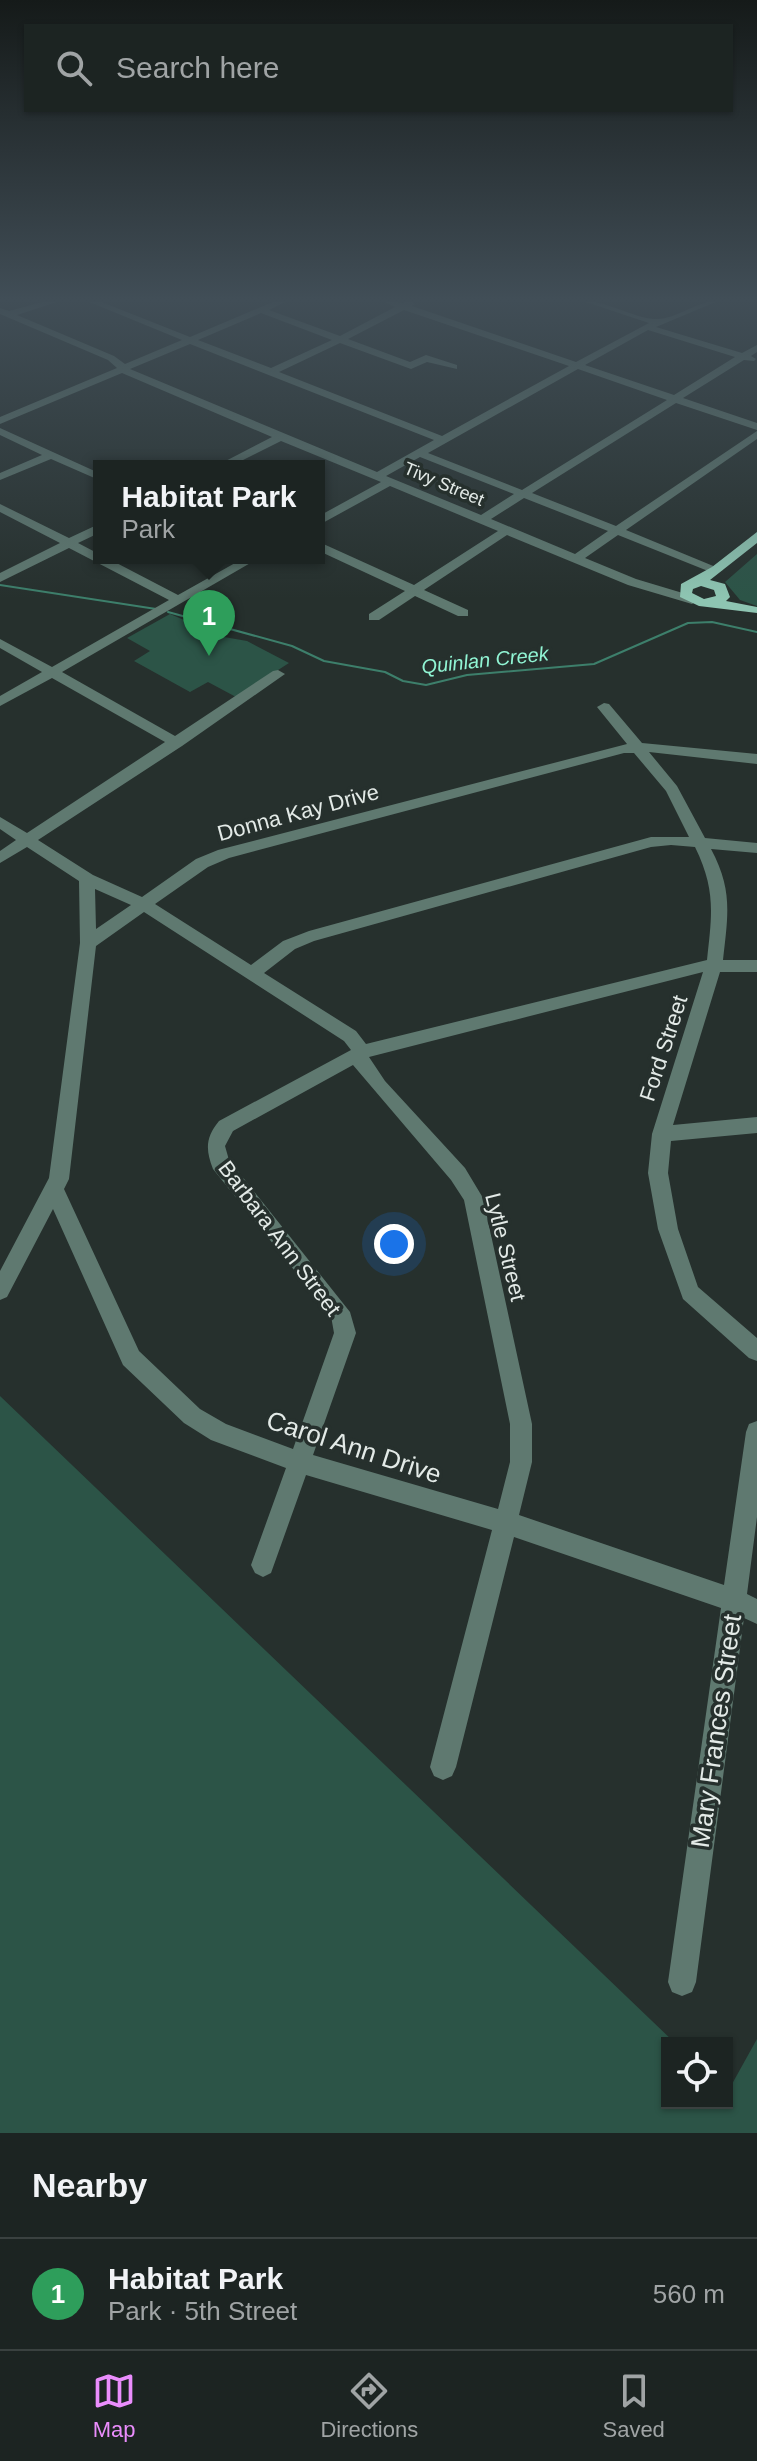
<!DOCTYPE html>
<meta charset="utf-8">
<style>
body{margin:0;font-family:Helvetica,sans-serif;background:#29302f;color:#f1f3f6}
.controls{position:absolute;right:24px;bottom:24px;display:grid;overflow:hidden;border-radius:0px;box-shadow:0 2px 6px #0004}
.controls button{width:72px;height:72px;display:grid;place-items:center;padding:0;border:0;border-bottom:2px solid #3a4140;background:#1c2422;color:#f1f3f6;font:40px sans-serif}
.you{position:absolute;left:394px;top:1244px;width:28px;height:28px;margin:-20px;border:6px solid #fff;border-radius:50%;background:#1a73e8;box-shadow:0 0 0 12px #1a73e833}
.badge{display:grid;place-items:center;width:52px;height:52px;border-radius:50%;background:#ea8dfc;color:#fff;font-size:26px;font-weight:700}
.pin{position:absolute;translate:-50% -66px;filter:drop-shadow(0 2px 4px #0008)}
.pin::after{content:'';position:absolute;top:42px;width:28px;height:24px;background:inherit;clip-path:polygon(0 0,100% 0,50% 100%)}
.popup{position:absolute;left:93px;top:460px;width:232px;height:104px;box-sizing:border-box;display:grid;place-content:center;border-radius:0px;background:#1c2422;filter:drop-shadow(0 2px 6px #0005);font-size:26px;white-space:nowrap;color:#a0a4a5}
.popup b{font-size:30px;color:#f1f3f6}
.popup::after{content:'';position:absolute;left:50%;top:100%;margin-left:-16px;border:16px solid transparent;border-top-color:#1c2422}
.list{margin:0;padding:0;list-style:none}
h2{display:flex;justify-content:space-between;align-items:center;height:104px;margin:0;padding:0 32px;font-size:34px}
h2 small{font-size:26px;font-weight:400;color:#a0a4a5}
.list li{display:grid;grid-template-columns:52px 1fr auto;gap:24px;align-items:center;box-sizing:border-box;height:112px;padding:0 32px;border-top:2px solid #3a4140}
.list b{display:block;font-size:30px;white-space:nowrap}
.list p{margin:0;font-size:26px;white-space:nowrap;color:#a0a4a5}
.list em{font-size:26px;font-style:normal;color:#a0a4a5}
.icon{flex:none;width:44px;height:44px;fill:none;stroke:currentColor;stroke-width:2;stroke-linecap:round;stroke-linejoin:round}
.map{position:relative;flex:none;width:757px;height:2133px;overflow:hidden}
.search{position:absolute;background:#1c2422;box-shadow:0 2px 6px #0004;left:24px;right:24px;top:24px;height:88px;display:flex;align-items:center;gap:20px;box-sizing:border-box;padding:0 28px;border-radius:0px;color:#a0a4a5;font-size:30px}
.sheet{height:216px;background:#1c2422}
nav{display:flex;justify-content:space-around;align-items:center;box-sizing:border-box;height:112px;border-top:2px solid #3a4140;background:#1c2422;font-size:22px;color:#a0a4a5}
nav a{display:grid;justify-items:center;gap:4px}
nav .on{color:#ea8dfc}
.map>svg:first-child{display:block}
.green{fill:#2c5447}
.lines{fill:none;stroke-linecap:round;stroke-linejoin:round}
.stream{stroke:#3d7f6b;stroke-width:2}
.minor{fill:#5f7970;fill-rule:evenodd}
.major{fill:#8ec5b2;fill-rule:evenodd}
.labels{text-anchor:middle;stroke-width:7;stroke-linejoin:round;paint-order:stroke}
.far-street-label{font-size:18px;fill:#e3eae7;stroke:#26302d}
.far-water-label{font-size:20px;font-style:italic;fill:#91f5d4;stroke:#26302d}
.street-label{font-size:22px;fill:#e3eae7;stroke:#26302d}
.near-street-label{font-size:26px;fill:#e3eae7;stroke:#26302d}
</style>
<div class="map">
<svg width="757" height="2133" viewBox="0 0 757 2133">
<rect width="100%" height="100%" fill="#26302d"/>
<path class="green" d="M757,554V606L740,600L725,582Z
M170,614L224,637L247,641L289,663L236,697L208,682L190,692L134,661L150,651L127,638Z
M0,1396L675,2043H667V2103H727V2093L757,2039V2133H0Z"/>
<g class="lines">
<path class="stream" d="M0,585L156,609
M168,612L292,646L324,661L385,672L403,681L426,685L467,675L594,664L688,623L712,622L757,632"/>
<path class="minor" d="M46,301H60L17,315L114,356L125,364L182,340L87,301H99L190,337L275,301H287L269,310L340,336L395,307L383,301L403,303L410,301L415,304L412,306L576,362L649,323L583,301C609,301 637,320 657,319C677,319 696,301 718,301L656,327L742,353L757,345V352L751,356L756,359L754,361L744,360L683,398L757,423V430L676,403L532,493L616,526L757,431V439L626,530L723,570L713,573L618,535L585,558L636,579L696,597L698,600L692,604L628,585L507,535L424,590L468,610V616H458L415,596L379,620H369V614L405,591L319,551V542L414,585L498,531L390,486L319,525V516L381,482L281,441L231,466H216L272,437L122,373L0,424V417L117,368L108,360L0,314V308L9,311ZM404,310L569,366L442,436L279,372L340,343L411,369L427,362L457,369V365L426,355L410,362L348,339ZM261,313L332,340L271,368L198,340ZM648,330L735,357L674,395L585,365ZM190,344L434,440L377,472L130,369ZM578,369L667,400L522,490L428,453ZM420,457L514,494L481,515L386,476ZM524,498L608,531L575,554L491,519Z
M0,428L99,473V480L51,459L0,480V473L42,455L0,435Z
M0,504L69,538L99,524V533L78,543L99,554V558H107L178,595L244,558H259L62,672L175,736L273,671L278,670L285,674L182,746L38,840L93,875L142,897L196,859L218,850L627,744L597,707L604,703L609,704L642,743L757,754V764L649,752L677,786L705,838L757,843V853L711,849C733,890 728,915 723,960H757V972H720L673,1125L757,1117V1133L671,1141L668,1173L678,1229L698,1287L757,1338V1361L749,1358L683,1299L658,1229L648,1173L652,1134L703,972L369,1057L385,1081L465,1168L483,1198L532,1424V1462L519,1515L724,1585L746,1432L749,1424L757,1421V1517L747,1594L757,1599V1624L744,1618L696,1982L692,1992L682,1996L672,1992L668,1982L721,1608L514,1537L456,1767L452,1776L443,1780L434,1776L430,1767L492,1530L306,1475L271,1573L263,1577L255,1573L251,1565L286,1468L211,1440L184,1423L123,1365L53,1209L7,1297L0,1300V1271L49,1178L80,943L79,881L27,847L0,863V851L16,840L0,829V817L27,833L165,742L52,678L0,706V696L42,672L0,648V639L52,667L169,600L69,548L0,582V573L60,543L0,512ZM624,753H634L666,791L689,837H651L309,931L283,941L251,965L155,904L208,867L229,858ZM671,845L695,847C716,890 712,914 707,960L366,1044L356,1031L264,973L295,949L314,941L651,847ZM95,889L131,905L96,929ZM144,912L344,1041L351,1050L219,1121C206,1137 205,1149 213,1169L331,1316L334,1333L293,1449L226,1424L200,1409L139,1351L64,1189L69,1179L96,946ZM353,1065L451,1180L464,1200L510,1424V1462L498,1509L313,1455L356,1333L350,1312L229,1160L225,1146L233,1131Z"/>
<path class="major" d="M757,532V543L710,580L725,584L730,597L726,601L757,607V613L699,606L680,597L681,584L712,567ZM701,586L714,590L716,596L704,599L692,593L693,589Z"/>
</g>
<linearGradient id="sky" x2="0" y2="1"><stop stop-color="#151a19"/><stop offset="0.5" stop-color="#414e57"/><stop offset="1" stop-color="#414e57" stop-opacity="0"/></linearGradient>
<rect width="757" height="599" fill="url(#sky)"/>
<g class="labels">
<g class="far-street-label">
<text transform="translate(444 484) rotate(23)" y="6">Tivy Street</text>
</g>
<g class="far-water-label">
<text transform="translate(485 660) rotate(-6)" y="7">Quinlan Creek</text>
</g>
<g class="street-label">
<text transform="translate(298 812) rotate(-15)" y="8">Donna Kay Drive</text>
<text transform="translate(663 1048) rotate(-72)" y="8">Ford Street</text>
<text transform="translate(280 1238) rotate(53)" y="8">Barbara Ann Street</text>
<text transform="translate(506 1247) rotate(76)" y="8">Lytle Street</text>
</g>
<g class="near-street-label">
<text transform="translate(354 1447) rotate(18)" y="9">Carol Ann Drive</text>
<text transform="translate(716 1731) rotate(-82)" y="9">Mary Frances Street</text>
</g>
</g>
</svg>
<div class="controls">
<button><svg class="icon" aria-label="locate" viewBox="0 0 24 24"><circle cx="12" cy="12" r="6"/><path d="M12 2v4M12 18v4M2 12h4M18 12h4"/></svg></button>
</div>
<div class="you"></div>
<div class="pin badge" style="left:209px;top:656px;background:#2e9e5b">1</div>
<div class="popup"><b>Habitat Park</b>Park</div>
<div class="search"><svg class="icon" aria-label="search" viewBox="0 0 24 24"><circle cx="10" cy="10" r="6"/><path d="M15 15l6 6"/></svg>Search here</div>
</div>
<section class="sheet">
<h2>Nearby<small></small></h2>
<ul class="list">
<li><span class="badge" style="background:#2e9e5b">1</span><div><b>Habitat Park</b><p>Park · 5th Street</p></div><em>560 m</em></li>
</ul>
</section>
<nav>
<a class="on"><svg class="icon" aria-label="map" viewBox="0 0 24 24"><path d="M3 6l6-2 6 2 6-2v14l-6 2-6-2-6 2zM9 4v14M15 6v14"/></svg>Map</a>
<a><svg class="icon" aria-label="directions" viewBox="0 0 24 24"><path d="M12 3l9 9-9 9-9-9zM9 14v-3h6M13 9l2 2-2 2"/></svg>Directions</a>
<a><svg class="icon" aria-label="saved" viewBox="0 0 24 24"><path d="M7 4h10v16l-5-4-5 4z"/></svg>Saved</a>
</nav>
